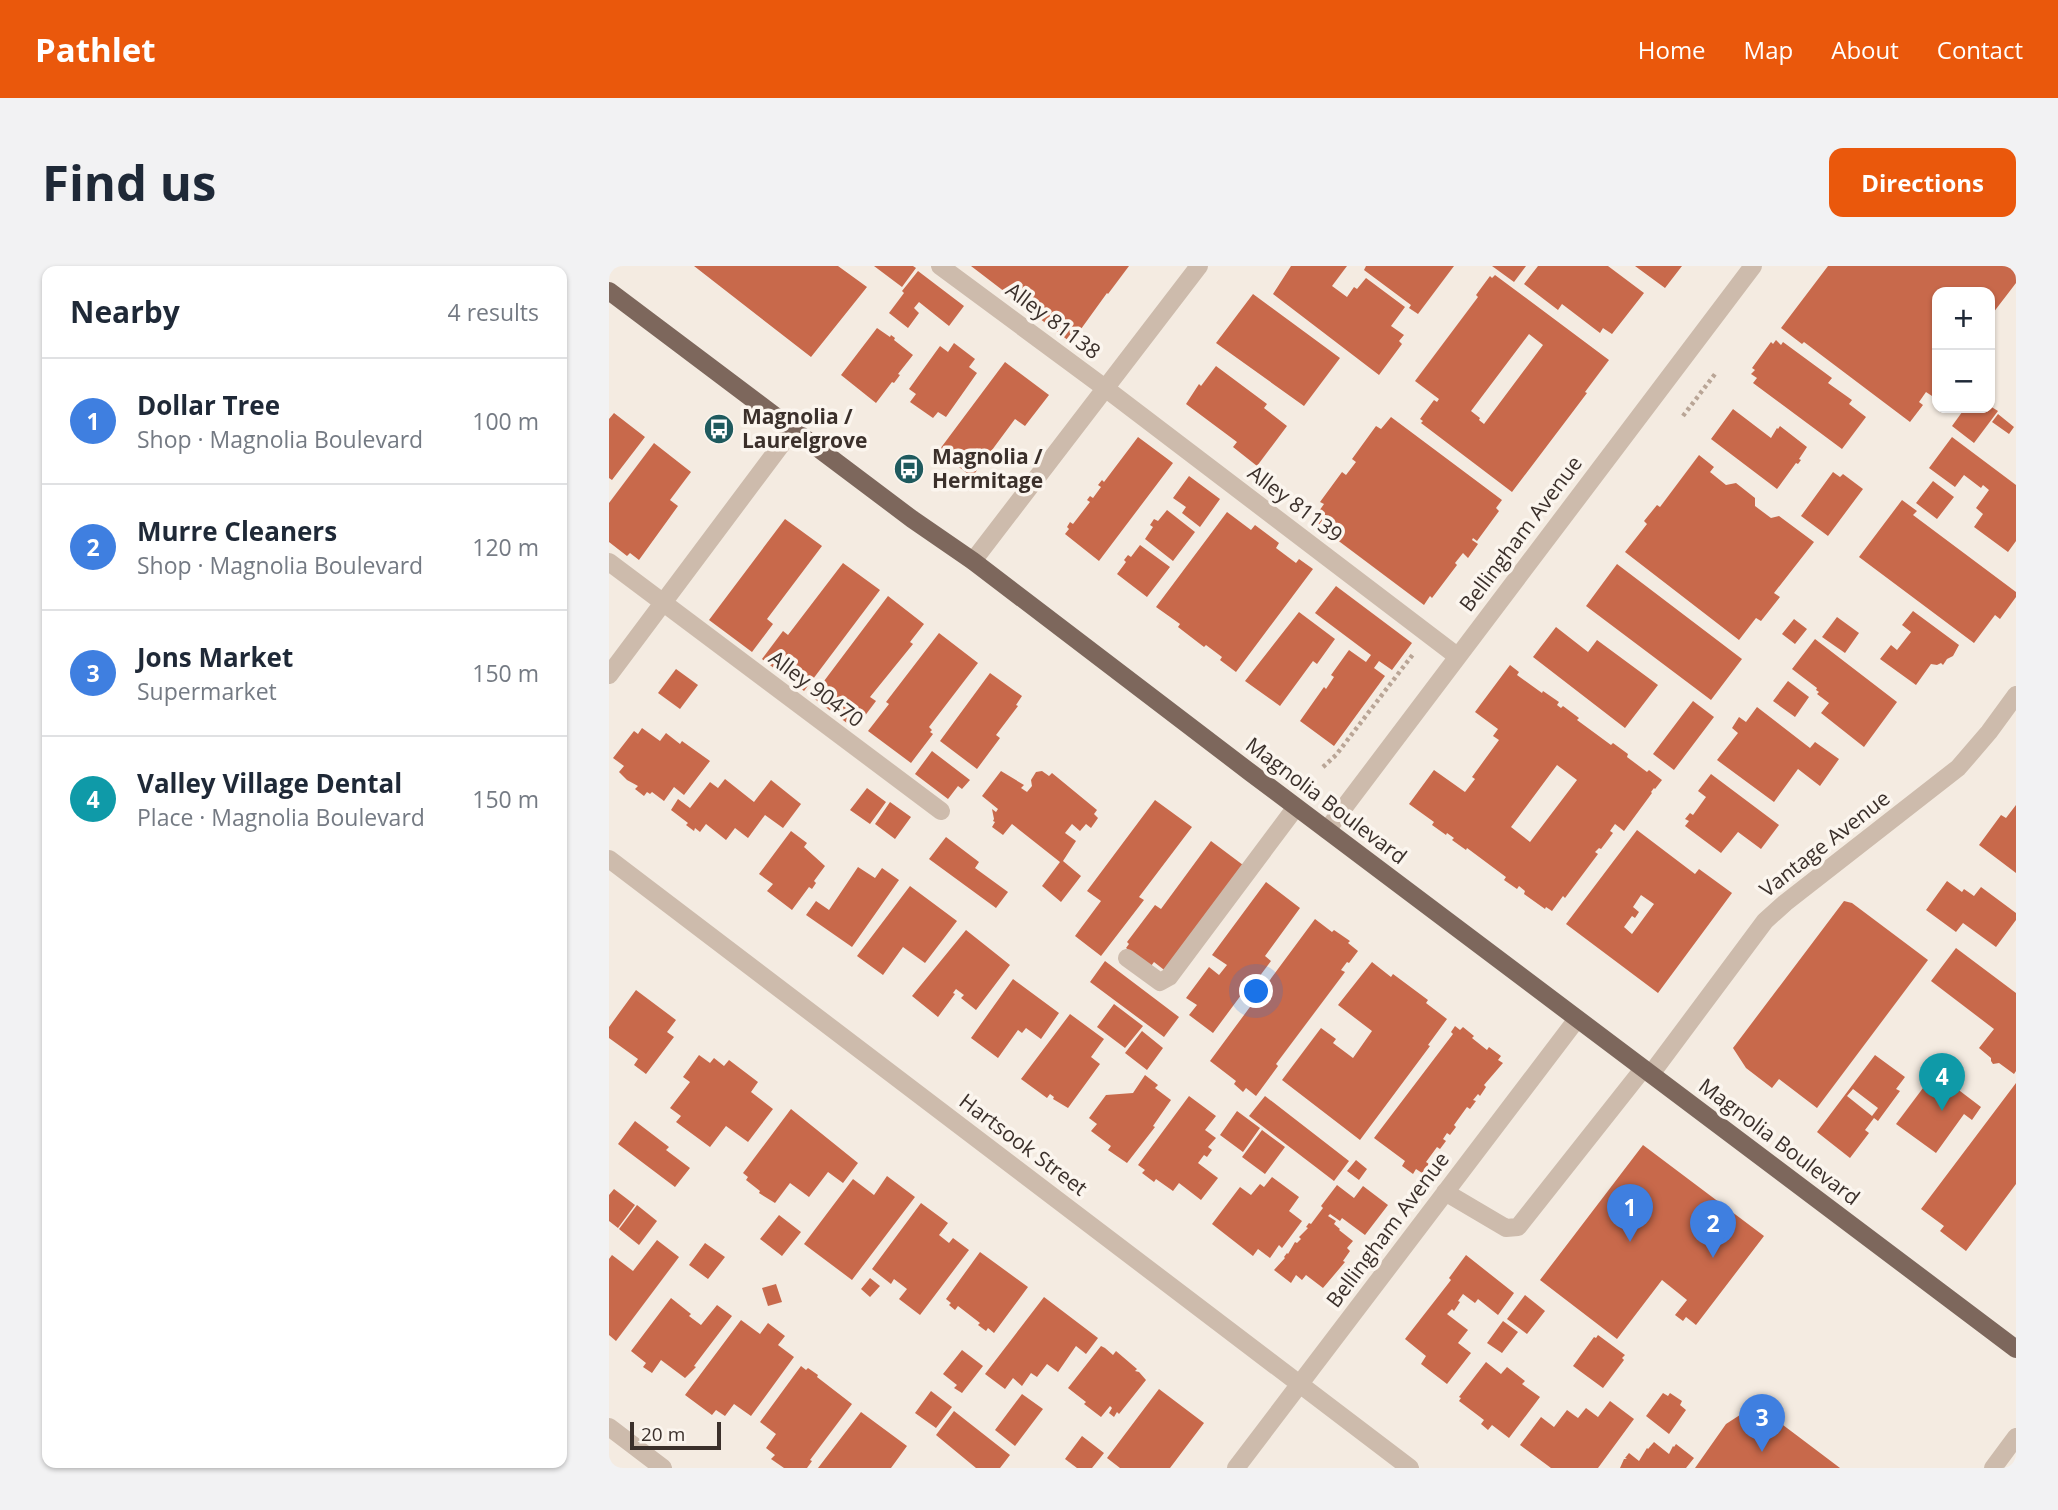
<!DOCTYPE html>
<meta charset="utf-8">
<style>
body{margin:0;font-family:"Open Sans",sans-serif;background:#f2f2f3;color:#1f2937}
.controls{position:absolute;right:21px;top:21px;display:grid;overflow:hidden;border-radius:14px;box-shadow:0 2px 5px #0004}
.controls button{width:63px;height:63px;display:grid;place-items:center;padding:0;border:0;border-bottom:2px solid #e0e1e3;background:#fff;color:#1f2937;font:35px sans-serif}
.scale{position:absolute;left:21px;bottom:18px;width:91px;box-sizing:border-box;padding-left:7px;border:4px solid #3b302b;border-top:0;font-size:19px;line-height:24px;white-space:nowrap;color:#3b302b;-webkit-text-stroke:5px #fbf5ee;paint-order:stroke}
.you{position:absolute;left:648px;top:726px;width:24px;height:24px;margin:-18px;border:5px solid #fff;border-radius:50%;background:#1a73e8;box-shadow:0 0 0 10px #1a73e833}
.badge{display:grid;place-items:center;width:46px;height:46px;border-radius:50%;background:#ea580c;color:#fff;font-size:23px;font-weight:700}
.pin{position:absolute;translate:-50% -58px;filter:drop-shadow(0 2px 4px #0008)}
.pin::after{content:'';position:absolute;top:37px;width:24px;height:21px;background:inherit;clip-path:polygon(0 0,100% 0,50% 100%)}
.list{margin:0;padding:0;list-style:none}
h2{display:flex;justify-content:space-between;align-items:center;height:91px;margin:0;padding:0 28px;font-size:30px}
h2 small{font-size:23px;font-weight:400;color:#747a83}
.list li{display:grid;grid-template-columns:46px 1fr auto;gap:21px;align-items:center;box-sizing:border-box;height:126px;padding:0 28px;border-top:2px solid #e0e1e3}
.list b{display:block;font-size:26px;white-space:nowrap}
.list p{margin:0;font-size:23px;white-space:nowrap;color:#747a83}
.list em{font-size:23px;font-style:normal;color:#747a83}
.map{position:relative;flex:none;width:1407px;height:1202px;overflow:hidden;border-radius:14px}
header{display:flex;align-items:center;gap:42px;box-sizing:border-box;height:98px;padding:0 35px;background:#ea580c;color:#fff}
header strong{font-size:33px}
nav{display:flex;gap:38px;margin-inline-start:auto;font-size:24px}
.intro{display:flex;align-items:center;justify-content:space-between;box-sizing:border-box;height:168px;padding:0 42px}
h1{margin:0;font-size:49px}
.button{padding:18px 32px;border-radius:14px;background:#ea580c;color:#fff;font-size:24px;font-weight:700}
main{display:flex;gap:42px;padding:0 42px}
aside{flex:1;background:#fff;border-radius:14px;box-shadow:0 2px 5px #0004}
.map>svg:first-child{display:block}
.building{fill:#c8694b;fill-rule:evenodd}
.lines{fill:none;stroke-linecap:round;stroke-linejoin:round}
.path{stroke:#b9a596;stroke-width:4.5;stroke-dasharray:3.5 3.5;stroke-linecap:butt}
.minor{stroke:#cdbbac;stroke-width:18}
.major{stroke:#7d675c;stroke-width:18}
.labels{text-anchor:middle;stroke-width:7;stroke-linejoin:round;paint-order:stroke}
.street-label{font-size:21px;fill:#3b302b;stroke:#fbf5ee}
.poi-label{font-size:21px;font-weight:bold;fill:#3b302b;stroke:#fbf5ee;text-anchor:start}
</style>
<header>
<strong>Pathlet</strong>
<nav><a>Home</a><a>Map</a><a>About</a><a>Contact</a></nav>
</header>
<div class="intro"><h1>Find us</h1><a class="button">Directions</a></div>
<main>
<aside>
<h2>Nearby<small>4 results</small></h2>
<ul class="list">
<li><span class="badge" style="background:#3f7fe0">1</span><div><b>Dollar Tree</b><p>Shop · Magnolia Boulevard</p></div><em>100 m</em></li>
<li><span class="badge" style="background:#3f7fe0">2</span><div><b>Murre Cleaners</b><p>Shop · Magnolia Boulevard</p></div><em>120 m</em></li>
<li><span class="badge" style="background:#3f7fe0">3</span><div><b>Jons Market</b><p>Supermarket</p></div><em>150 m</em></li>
<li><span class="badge" style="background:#0f9aa8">4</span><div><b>Valley Village Dental</b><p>Place · Magnolia Boulevard</p></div><em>150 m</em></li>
</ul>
</aside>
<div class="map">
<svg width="1407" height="1202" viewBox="0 0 1407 1202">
<rect width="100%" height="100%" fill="#f4ebe1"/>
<path class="building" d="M85,0H229L258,21L202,91Z
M265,0H304L307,2L293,21Z
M362,0H520L499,28L498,27L472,63L470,62L460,75Z
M682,0H738L723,20L738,31L745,21L748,23L757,12L796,41L782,60L795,69L790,75L793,78L770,109L664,28Z
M757,0H845L809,48L800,42L802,39L755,4Z
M883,0H917L905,16Z
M929,0H999L1035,27L1003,68L994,62L991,67L953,38L949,44L915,18Z
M1026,0H1073L1056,22Z
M1219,0H1407V17L1384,47L1381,45V26H1328V123L1323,130L1317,126L1310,136L1314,139L1301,156L1195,76L1193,78L1172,62Z
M309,5L355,40L340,60L310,36L305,42L310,47L299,62L280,47L295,27L293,25Z
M886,9L1000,94L976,126L978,127L903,226L812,157L814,155L811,153L825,134L828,136L830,133L806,115L869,31L867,29L881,10L883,12ZM920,68L934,79L875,158L870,154L871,152L862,145Z
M644,28L731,92L695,140L607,77Z
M268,62L281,71L282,69L286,72L285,74L304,89L289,108L291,109L285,117L283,116L267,137L232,109Z
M1167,74L1172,79L1174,76L1223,112L1219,117L1243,134L1240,138L1257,151L1233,183L1144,117L1148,112L1142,108L1146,104L1143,102L1162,76L1164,78Z
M345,77L366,93L360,101L368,107L337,151L329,146L324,152L301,136L307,128L300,123L331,80L339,86Z
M396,96L440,129L416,160L406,153L363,211L337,191L339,189L331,183Z
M607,100L658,138L655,142L678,160L648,200L624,181L628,176L577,138L590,118L592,120Z
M1381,140L1389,145L1365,177L1343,160L1356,142H1381Z
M1124,143L1162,172L1168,162L1169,163L1171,160L1198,181L1190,193L1192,194L1189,198L1187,197L1168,223L1102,173Z
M5,147L36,171L3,214L0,212V153Z
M1389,148L1405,161L1400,168L1383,156Z
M782,151L893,234L887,242L890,245L868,275L864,272L863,274L869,278L859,292L854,287L846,297L848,299L823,332L821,330L815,339L703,255L715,238L711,236L733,206L737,209L747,196L743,193L767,160L772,163Z
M529,171L564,197L490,295L456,268L460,263L458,261L461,256L464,258L481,236L478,234L481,230L484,232L492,221L489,219L493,214L495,216Z
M1343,171L1407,219V275L1399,286L1365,261L1374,248L1367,242L1380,224L1374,219L1372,222L1355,209L1346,221L1320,202Z
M45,177L82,206L61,234L69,240L30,294L21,287L18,290L0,276V237Z
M1090,189L1105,201L1101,206L1117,219L1127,217L1146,232V240L1162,252L1170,250L1205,276L1165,327L1171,331L1152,355L1147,352L1130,374L1016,286L1038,258L1035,255L1048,239L1051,241Z
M1224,206L1231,211L1234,208L1254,223L1219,270L1192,250Z
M580,210L611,233L591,261L573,247L577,241L564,232Z
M1324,215L1345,231L1328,253L1307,237Z
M1293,234L1308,245L1304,249L1407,326V331L1391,353L1386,349L1365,377L1250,291Z
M558,244L586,266L564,295L536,273L544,261L541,259L545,253L549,255Z
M618,246L642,264L646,259L670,277L667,282L687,297L690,293L704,303L627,406L611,394L613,391L597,379L595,381L569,361L571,358L547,341Z
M176,253L213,280L158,353L164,358L143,386L100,354Z
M531,279L561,301L538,331L508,308L517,296L515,294L519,289L522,291Z
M234,297L271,324L195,425L153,393L174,365L179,369Z
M1008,298L1133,393L1102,434L977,340Z
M727,320L803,377L783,404L770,395L765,402L776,410L725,480L691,455L715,421L717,423L725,411L722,409L740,384L757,396L762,389L706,347Z
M279,330L315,358L301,376L304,378L261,431L267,435L246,463L203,431Z
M1304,345L1350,379L1344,390L1338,393L1334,399L1332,397L1328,399L1322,398L1307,419L1271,393L1282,379L1288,384L1302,366L1293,359Z
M690,346L726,373L708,398L704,395L671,440L636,415Z
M1228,351L1250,367L1236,387L1213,371Z
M1185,353L1198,363L1186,378L1173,368Z
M947,361L979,386L988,374L1049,419L1016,462L924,391Z
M330,367L369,397L320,461L323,464L321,466L324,468L302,497L259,465L280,438L277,436Z
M1206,373L1288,436L1255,481L1212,447L1220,437L1208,428L1210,426L1207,424L1208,422L1183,403Z
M901,399L910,406L908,409L933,427L934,425L950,436L948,439L952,442L954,440L970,452L968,454L1002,479L1004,477L1019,488L1018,491L1038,506L1040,504L1053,514L1046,523L1045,522L1042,526L1043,527L1015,565L1006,558L1001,565L1004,567L992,583L990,582L986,586L989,588L956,632L954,630L943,645L937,641L936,643L915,628L916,625L910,620L908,623L895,614L897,611L858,582L857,584L843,574L845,572L838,567L837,569L823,559L825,556L800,538L825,504L856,526L866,513L863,511L890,474L884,470L889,463L866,446ZM948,499L968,514L921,576L902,561Z
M67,403L89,419L71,443L49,427Z
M381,407L413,430L407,439L409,440L387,469L391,472L368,503L331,475Z
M1179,415L1200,431L1186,451L1164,435Z
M1084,435L1105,451L1065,504L1044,488Z
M1148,441L1201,482L1206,476L1230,493L1211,520L1189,503L1165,536L1108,494L1129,467L1123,462L1130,451L1137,456Z
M33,462L51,475L57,467L71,478L73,475L101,495L75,529L65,521L55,535L43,526L41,528L38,526L35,530L26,523L29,520L18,514L10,506L15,500L4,492L25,465L29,468Z
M323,485L361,514L353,523L349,520L339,533L306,508Z
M392,505L415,519L412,522L418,526L423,520L422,514L427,506L433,505L440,510L443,507L488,544L485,548L489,552L482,562L477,558L471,565L463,558L456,567L467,575L454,595L472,610L452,636L433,620L451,596L403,558L394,569L383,561L386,556L384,555L385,553L383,543L387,546L389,543L373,530Z
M1102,508L1170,559L1152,583L1129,566L1112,587L1076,560L1080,555L1076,553L1081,547L1084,549L1097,531L1089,525Z
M116,513L145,536L162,514L192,538L174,562L156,549L139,572L126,562L117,574L97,558L91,566L86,562L85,565L77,559L79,557L62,544L69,533L81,542L101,516L109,522Z
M258,522L277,536L261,558L241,544Z
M546,534L583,561L530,631L535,634L492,690L466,670L492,635L478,625Z
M281,536L302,551L286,573L266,558Z
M1407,539V607L1370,579L1392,549L1397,552Z
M1028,564L1086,608L1090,603L1123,627L1049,727L957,658ZM1032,629L1045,638L1023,668L1015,661L1023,650L1026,652L1030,646L1024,641Z
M182,565L198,577L195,581L216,600L205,615L207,617L203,623L200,621L183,644L158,625L164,618L150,608Z
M337,571L370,596L366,602L399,626L387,642L320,593Z
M602,575L638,602L559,707L545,696L542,700L517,682L520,678L518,676L546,639L552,643Z
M249,601L266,612L273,602L290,614L243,681L197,649L207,635L220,644Z
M1338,615L1353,626L1355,623L1365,630L1372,621L1407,647V654L1387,681L1354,657L1347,666L1317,644Z
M657,616L691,642L656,690L662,695L644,719L641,717L604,767L580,749L588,739L577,732L600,701L610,709L618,699L603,689Z
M301,620L348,655L316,697L294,681L274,709L248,690Z
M1235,635L1243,637L1319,694L1208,842L1170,813L1163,822L1137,802L1124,782Z
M706,653L723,666L725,664L741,675L739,677L749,685L740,697L738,696L732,704L736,706L667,798L669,800L647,830L637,822L634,826L625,818L627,815L601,795Z
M357,664L401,699L367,744L352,732L355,729L347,723L344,727L346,728L329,751L303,730Z
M1347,682L1407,727V805L1405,808L1390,797L1384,798L1382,795V792L1370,782L1385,763L1322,715Z
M496,695L570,751L555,771L481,716Z
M763,696L782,711L784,708L819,734L817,737L838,753L819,779L821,780L751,874L673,814L712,762L727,773L724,777L744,792L763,765L729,739Z
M404,713L450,747L432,773L417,762L413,767L409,764L389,792L362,772Z
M27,724L67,754L58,766L65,771L37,808L25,799L29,793L0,772V761Z
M505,738L534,760L516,782L488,761Z
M461,748L495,773L482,791L491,798L459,842L444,833L445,831L441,828L438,832L412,813Z
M846,760L851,764L854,761L865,770L863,772L878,784L880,781L892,790L889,794L894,797L875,819L877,821L871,830L869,828L864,834L867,835L861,843L858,841L845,859L847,861L841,869L838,867L834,873L837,875L831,883L828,881L817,896L820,898L813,907L807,903L804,908L793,900L796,895L765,872L844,768L842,766Z
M533,765L554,782L538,804L516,787Z
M90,789L101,797L105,792L115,800L120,794L149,816L142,826L164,843L139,876L117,860L101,881L67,856L72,850L61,842L81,816L74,811Z
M1266,789L1296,811L1287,823L1291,825L1269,855L1265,852L1256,864L1260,867L1241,892L1208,866ZM1244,823L1269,842L1263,850L1238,830Z
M1326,806L1372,841L1363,854L1355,848L1327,887L1287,858Z
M536,809L549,819L546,822L562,834L544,860L546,861L518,897L499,884L502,880L482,865L488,858L480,852L497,829L524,827Z
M1407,817V918L1357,985L1331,965L1335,960L1312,943Z
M580,830L607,850L596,864L607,872L599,881L603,884L598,891L595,889L589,897L609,912L592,934L570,917L564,925L547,913L545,916L533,907L536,904L529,899Z
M656,830L740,895L725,915L640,850Z
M182,843L249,897L234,917L219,906L200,931L181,917L166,937L150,927L151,925L137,914L139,911L134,907Z
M628,845L651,862L634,886L611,869Z
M26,855L60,881L57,884L81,902L66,921L9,878Z
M653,864L676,881L656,908L633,891Z
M1034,879L1155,970L1087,1059L1077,1051L1074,1055L1066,1049L1078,1034L1053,1014L1008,1073L931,1014Z
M747,894L758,903L750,914L738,905Z
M278,910L306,931L243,1014L195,978L244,913L265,929Z
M663,911L690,931L680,945L693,955L673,982L670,979L661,992L649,983L644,990L603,958L631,921L642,929L651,918L655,921Z
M728,919L745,932L754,920L779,939L756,969L733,952L731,955L721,948L719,950L727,955L725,958L731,963L730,964L744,975L738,982L741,985L734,995L736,996L714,1022L697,1009L693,1014L687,1009L682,1017L665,1004L676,992L675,991L678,987L679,988L686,976L688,977L692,973L690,971L699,962L697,961L700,957L702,958L714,942L712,940Z
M5,923L26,939L9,962L0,955V929Z
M312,937L339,957L330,969L340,977L344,972L360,984L311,1049L290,1033L298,1023L285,1013L282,1018L263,1003Z
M28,939L48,955L30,979L10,963Z
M170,949L192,966L173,990L151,973Z
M48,974L70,991L7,1075L0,1069V993L3,989L24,1005Z
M96,977L116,991L99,1013L80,999Z
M371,986L419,1021L385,1067L379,1062L377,1065L369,1059L371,1057L349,1040L346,1044L340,1039L342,1037L337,1033Z
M857,989L905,1027L889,1049L869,1033L866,1037L854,1028L849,1035L851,1036L845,1045L843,1043L838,1048L859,1064L849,1077L862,1087L838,1118L812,1098L817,1090L796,1073L842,1014L840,1012Z
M261,1012L271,1020L261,1031L252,1023Z
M167,1018L173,1036L159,1040L153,1022Z
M916,1029L936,1045L918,1068L898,1053Z
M435,1031L489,1072L477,1088L467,1080L449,1106L438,1098L428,1111L422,1107L413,1120L404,1112L396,1123L376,1108Z
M62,1032L82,1048L80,1050L92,1059L108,1039L123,1050L85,1100L87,1101L76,1112L52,1094L43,1107L34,1101L37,1097L22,1085Z
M132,1054L151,1068L159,1057L176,1070L169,1079L185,1091L142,1150L125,1138L116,1150L107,1144L103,1149L76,1129Z
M894,1055L909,1066L893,1087L878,1077Z
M989,1069L1016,1089L1013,1092L1015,1094L994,1122L964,1100L985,1071L987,1072Z
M492,1080L496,1082L504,1089L507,1085L528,1103L526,1105L530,1106L537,1114L510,1148L508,1146L505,1151L500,1147L503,1142L501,1140L492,1151L475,1138L477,1136L459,1122Z
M353,1084L374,1100L353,1127L345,1122L348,1119L334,1108Z
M877,1096L892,1108L898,1101L916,1115L913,1118L931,1131L900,1172L883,1159L879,1164L872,1158L875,1154L850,1135L852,1132L850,1131Z
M192,1100L197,1104L199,1102L209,1109L208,1111L243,1138L201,1194L203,1195L198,1202H175L162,1193L166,1189L157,1182L167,1168L151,1156Z
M550,1123L595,1157L561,1202H511L498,1192Z
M322,1125L343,1141L327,1162L306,1147Z
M1054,1127L1059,1130L1061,1127L1073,1135L1071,1139L1077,1144L1060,1168L1037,1150Z
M413,1128L434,1143L406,1180L386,1164Z
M1001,1135L1025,1153L989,1202H942L911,1179L932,1151L945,1161L958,1144L969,1152L977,1142L989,1151Z
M345,1145L401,1189L391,1202H367L327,1169Z
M252,1146L298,1180L282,1202H209Z
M1134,1147L1165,1170L1174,1159L1231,1202H1086L1117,1158Z
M473,1170L495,1187L483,1202H468L456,1193Z
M1045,1176L1060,1188L1064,1180L1065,1181L1067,1178L1085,1192L1077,1202H1011L1015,1193H1018L1016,1192L1020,1187L1030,1195L1038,1182L1039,1183Z"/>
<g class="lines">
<path class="path" d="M1074,150L1106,108
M714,501L727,489L805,387"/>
<path class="minor" d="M331,0L496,122L848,390
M364,295L590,0
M0,296L332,545
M0,409L184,163
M718,564L1144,0
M0,593L801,1202
M518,692L551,716L560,711L687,541
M1042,808L1156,655L1176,637L1349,502L1380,466L1407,429
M836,926L897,962L909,961L1034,803
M0,1161L54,1202
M627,1202L968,753
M1384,1202L1407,1171"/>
<path class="major" d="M0,25L303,253L364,295L642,507L1407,1083"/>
</g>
<defs>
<g id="bus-disc" transform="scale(1.575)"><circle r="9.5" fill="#1f5a5e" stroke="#fbf5ee"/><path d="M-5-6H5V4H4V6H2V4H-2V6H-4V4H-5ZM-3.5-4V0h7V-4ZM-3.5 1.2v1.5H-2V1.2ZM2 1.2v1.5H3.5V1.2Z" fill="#fff"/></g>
</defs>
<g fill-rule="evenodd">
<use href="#bus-disc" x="110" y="163"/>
<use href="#bus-disc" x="300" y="203"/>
</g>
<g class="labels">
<g class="street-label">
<text transform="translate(444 55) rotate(37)" y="7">Alley 81138</text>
<text transform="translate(686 238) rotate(37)" y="7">Alley 81139</text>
<text transform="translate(912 268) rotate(-53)" y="7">Bellingham Avenue</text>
<text transform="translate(207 423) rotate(37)" y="7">Alley 90470</text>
<text transform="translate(717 535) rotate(37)" y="7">Magnolia Boulevard</text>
<text transform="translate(1216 578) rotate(-38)" y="7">Vantage Avenue</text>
<text transform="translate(1170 876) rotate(37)" y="7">Magnolia Boulevard</text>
<text transform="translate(414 879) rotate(37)" y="7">Hartsook Street</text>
<text transform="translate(779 964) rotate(-53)" y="7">Bellingham Avenue</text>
</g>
<g class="poi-label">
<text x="133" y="158">Magnolia /<tspan x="133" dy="24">Laurelgrove</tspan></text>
<text x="323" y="198">Magnolia /<tspan x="323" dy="24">Hermitage</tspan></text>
</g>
</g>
</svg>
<div class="controls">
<button>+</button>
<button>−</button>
</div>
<div class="scale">20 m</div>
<div class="you"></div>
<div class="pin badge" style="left:1021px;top:976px;background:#3f7fe0">1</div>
<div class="pin badge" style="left:1104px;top:992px;background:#3f7fe0">2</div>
<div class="pin badge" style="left:1153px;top:1186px;background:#3f7fe0">3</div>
<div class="pin badge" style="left:1333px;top:845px;background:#0f9aa8">4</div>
</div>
</main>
